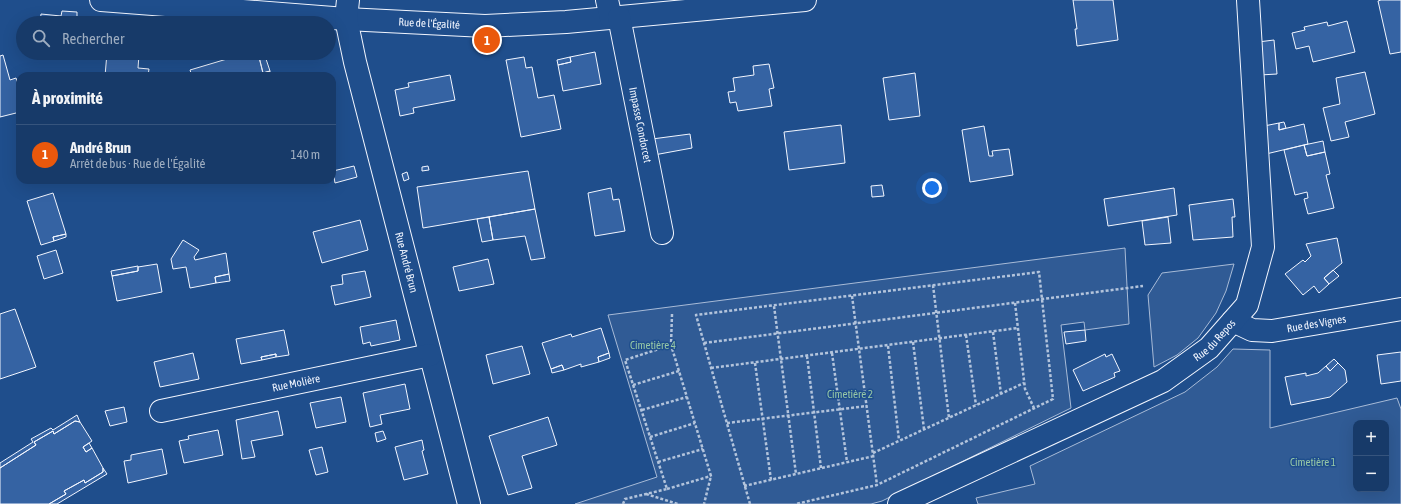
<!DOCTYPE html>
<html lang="fr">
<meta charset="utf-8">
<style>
body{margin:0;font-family:"Asap Condensed",sans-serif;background:#244571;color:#f1f3f6}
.controls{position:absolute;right:12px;bottom:12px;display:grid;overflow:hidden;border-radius:8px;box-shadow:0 4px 16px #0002}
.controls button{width:36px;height:36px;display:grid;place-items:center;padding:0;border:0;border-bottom:1px solid #36547d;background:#173a69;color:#f1f3f6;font:20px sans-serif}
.you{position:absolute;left:932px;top:188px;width:14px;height:14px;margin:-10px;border:3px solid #fff;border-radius:50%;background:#1a73e8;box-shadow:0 0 0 6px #1a73e833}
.badge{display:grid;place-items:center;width:26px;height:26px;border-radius:50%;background:#ea580c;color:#fff;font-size:13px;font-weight:700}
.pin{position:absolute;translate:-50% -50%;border:2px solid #fff;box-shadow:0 1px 4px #0006}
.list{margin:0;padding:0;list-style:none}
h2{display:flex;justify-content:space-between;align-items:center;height:52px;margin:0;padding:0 16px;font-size:17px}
h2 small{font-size:13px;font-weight:400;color:#9eadc0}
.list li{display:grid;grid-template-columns:26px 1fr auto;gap:12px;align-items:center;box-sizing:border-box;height:60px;padding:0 16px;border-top:1px solid #36547d}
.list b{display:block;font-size:15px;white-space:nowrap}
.list p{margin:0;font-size:13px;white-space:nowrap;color:#9eadc0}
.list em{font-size:13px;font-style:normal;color:#9eadc0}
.icon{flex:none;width:22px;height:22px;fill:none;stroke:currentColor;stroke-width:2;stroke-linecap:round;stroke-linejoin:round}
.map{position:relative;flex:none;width:1401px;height:504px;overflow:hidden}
.search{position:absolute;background:#173a69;box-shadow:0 4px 16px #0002;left:16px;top:16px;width:320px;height:44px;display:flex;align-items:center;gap:10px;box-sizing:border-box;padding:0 14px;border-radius:22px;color:#9eadc0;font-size:15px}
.panel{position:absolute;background:#173a69;box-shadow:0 4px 16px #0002;left:16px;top:72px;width:320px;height:112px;border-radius:12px}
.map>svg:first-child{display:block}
.built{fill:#305b95;stroke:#a8bbd7;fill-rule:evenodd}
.building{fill:#3563a3;stroke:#f2f6ff}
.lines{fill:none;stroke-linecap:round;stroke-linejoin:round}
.minor-casing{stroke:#f2f6ff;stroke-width:24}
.path{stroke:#b3c4dc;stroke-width:2.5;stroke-dasharray:3 2;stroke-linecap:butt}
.minor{stroke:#1f4e8c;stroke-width:22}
.labels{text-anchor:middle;stroke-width:3;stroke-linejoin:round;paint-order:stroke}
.street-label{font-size:11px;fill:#f2f6ff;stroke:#1f4e8c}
.park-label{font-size:11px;fill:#97c8a6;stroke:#1f4e8c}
</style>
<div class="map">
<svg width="1401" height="504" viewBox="0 0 1401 504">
<rect width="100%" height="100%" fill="#1f4e8c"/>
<path class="built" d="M1125,248L1129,324L1085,330L1084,322L1061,325L1071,408L882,501L871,504H575L657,477L608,315Z
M1234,264L1226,291L1216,313L1198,338L1177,355L1154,367L1148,295L1162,273Z
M1233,349L1270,350V428L1397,398L1401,409V504H978L976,498L1035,484L1030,466L1185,392L1217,367ZM1356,423H1386V489H1356Z"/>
<path class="building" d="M1073,0H1113L1118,40L1077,46L1075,29H1077Z
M1381,0H1401V52L1390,54L1378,1Z
M62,11L77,12V23H40L41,14L61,16Z
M1347,21L1355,52L1313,62L1309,46L1296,49L1292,33L1305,30L1304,27L1327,22L1328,26Z
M1274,40L1277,74L1260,75L1258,42Z
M595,52L601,84L563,91L558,65L571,62L570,57Z
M61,53H75L74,59L60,58Z
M107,53L139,55L138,68L149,69L148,76H105Z
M236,53H258L263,73L270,71V76H192L190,70L237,56Z
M258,53H264L270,71L263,73Z
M3,55L10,80L16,78L20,92V112L0,117V56Z
M524,57L526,68L532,67L538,98L554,95L561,129L521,137L506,60Z
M570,57L571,62L558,65L557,60Z
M769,64L774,88L769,89L772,106L738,111L736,102L730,103L728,92L735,91L733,78L754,75L753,66Z
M1365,72L1375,114L1345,122L1349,137L1331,141L1323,108L1340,104L1336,78Z
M915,73L920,116L889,120L883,78Z
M450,75L455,100L413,108L414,113L400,116L395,90L409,87L408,83Z
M1284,122L1286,128L1279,130V123Z
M1279,123V130L1304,124L1308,144L1266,154L1264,126Z
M841,125L845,163L789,170L784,132Z
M984,126L989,156H993L992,151L1009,149L1013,175L970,182L962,130Z
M690,134L692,148L654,155L652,139Z
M1323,141L1325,152L1307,156L1304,145Z
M1304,145L1307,156L1325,152L1330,174L1326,175L1334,208L1308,214L1304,199L1308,198L1307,192L1295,195L1284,150Z
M354,166L357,177L335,183L333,171Z
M428,166L429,170L422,171V167Z
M528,171L535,209L423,228L417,187Z
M407,172L409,179L404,181L402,174Z
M882,185L884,196L872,197L871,186Z
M611,188L613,200L619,199L625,231L595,236L588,193Z
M1174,188L1177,215L1108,226L1104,199Z
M53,193L66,234L53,237L54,241L41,245L27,201Z
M1233,199L1235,217H1232L1233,237L1193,240L1189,205Z
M535,209L545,258L531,260L525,236L493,240L489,217Z
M489,217L493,240L482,242L477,219Z
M1168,217L1171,243L1145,245L1142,221Z
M360,220L368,250L322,263L313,232Z
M66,234V237L54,241L53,237Z
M1337,238L1342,263L1324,278L1329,284L1319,293L1314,286L1303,295L1285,274L1303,260L1305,262L1311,256L1306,244Z
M183,240L199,250L194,257L195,260L226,253L229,274L215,277L216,283L190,288L186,267L173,269L171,259Z
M56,250L63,273L44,279L37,256Z
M488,259L494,284L459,291L453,267Z
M157,264L162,292L117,301L112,276L138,271V267Z
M138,266V271L112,276L111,271Z
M1333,270L1339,276L1329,284L1324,278Z
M365,271L371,297L335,305L331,286L343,284L342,275Z
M229,274L230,281L216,283L215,277Z
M15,309L36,367L0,379V314Z
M396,320L400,340L371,346L370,342L363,344L360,327Z
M601,328L609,353L598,357L599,362L581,367V364L564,370L562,365L551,369L542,343L571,334L572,337Z
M284,330L289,355L276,357V354L261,357L262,360L241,364L236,339Z
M1085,330L1086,341L1066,344L1064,332Z
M522,346L530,374L493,384L486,355Z
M1401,352V381L1381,384L1377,355Z
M193,353L199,379L160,387L154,362Z
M609,353L610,358L599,362L598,357Z
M276,354V357L262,360L261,357Z
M1105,354L1106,357L1112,354L1120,371L1114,373L1115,377L1083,391L1073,370Z
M1334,359L1338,363L1330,371L1326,366Z
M1338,363L1345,370L1347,382L1330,397L1291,405L1285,377L1306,373V376L1318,373L1326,366L1330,371Z
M562,365L564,370L552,373L551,369Z
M405,384L410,409L380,415L382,424L370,427L363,393Z
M341,397L346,422L316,428L310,403Z
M124,407L127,422L110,426L105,411Z
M278,411L283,435L251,441L255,457L242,459L236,420Z
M77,415L80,422L75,421L54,434L53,431L34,442L36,445L0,468V463L33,442L31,439L51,428L53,430Z
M548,417L557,445L522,456L532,488L508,495L489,436Z
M75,421L80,422L92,441L83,447L86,452L92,448L103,468V472L85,483L84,480L64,491L66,494L49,504H0V468L36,445L34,442L53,431L54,434Z
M218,430L223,455L184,463L179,441L189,439L188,436Z
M383,431L386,439L377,442L375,433Z
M422,440L424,450L422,451L428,474L404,480L395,447Z
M89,443L92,448L86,452L83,447Z
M322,447L328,472L316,475L309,450Z
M162,449L167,474L128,483L124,461L131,460V455Z
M103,468L107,474L57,504H49L66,494L64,491L84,480L85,483L103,472Z"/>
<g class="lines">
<g class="minor-casing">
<g id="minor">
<path id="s1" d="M101,0L346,19L485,26L566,22L805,0"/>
<path id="s2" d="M348,0L346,19L355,62L469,504"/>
<path d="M607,0L611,18"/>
<path id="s3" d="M619,17L662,233"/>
<path id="s4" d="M1233,321L1252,330L1272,331L1401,309"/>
<path id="s5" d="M161,411L430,355"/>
<path id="s6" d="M899,504L1163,381L1209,348L1247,305L1263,247L1248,0"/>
</g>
</g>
<path class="path" d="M933,285L949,418
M852,296L877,485
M1015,303L1025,389L1034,408
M774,306L796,474
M672,314L671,345L711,476L704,504
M993,332L1001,394
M966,335L976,405
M913,342L924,429
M704,343L1143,286
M888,346L899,440
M832,353L847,462
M807,356L821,468
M755,363L771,480
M711,368L1018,328
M633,385L679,371
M642,410L687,397
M727,423L867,406
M650,437L695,423
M873,453L1024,383
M658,462L703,449
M744,486L874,456
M667,489L711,476
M646,494L678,504
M623,504L625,499L667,489L625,360L671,345
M750,504L696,315L1039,272L1053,399L877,485L796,504"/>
<use href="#minor" class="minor"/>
</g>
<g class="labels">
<g class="street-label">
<text dy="4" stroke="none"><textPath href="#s1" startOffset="329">Rue de l'Égalité</textPath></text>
<text dy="4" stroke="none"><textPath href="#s3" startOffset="110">Impasse Condorcet</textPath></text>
<text dy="4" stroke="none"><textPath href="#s2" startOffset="270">Rue André Brun</textPath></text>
<text dy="4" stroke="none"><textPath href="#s4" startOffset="86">Rue des Vignes</textPath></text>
<text dy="4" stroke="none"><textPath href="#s6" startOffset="357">Rue du Repos</textPath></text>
<text dy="4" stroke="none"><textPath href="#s5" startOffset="138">Rue Molière</textPath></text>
</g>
<g class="park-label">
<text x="653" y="349">Cimetière 4</text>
<text x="850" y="398">Cimetière 2</text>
<text x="1313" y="466">Cimetière 1</text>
</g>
</g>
</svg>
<div class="controls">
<button>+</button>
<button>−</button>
</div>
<div class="you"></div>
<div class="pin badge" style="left:487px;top:40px">1</div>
<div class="search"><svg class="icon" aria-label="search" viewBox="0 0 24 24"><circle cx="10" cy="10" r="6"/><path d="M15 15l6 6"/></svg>Rechercher</div>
<section class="panel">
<h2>À proximité<small></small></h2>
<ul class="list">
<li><span class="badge">1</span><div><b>André Brun</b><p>Arrêt de bus · Rue de l'Égalité</p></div><em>140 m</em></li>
</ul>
</section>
</div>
